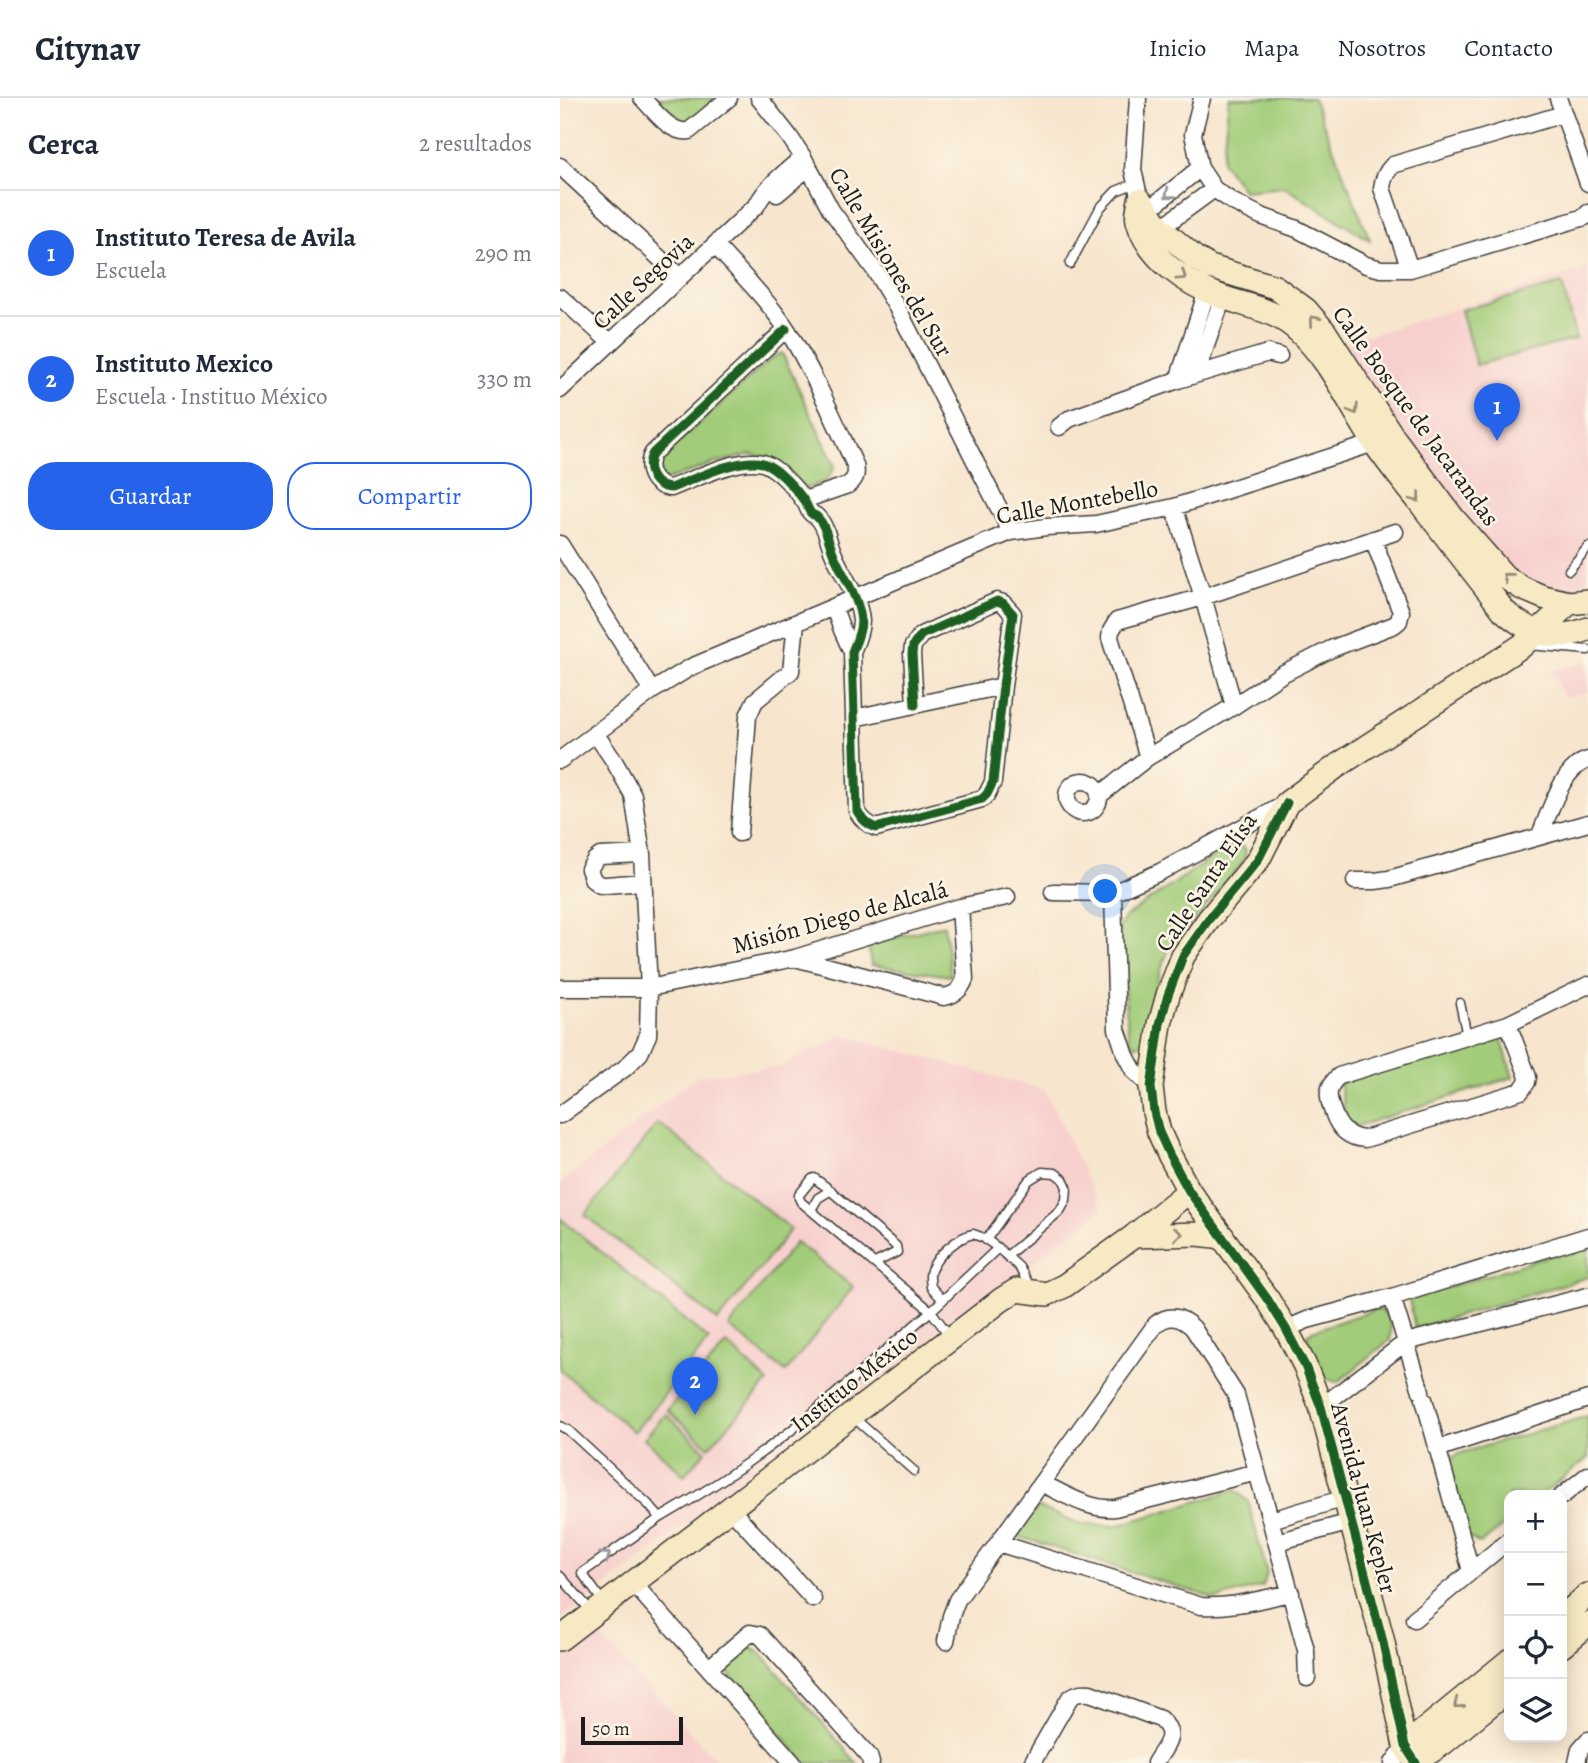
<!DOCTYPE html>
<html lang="es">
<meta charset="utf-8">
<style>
body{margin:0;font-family:Alegreya,serif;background:#f2f2f3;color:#1f2937}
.controls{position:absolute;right:21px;bottom:21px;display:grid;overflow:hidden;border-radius:14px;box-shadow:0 4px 18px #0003}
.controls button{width:63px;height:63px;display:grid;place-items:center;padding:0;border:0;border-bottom:2px solid #e0e1e3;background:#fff;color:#1f2937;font:35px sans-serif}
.scale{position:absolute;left:21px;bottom:18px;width:102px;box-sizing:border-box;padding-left:7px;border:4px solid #1c1c1c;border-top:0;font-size:19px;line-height:24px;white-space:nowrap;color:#1c1c1c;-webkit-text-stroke:5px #fcf5e5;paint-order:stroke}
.you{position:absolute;left:546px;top:794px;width:24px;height:24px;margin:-18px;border:5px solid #fff;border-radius:50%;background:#1a73e8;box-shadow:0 0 0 10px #1a73e833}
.badge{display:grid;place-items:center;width:46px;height:46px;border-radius:50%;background:#2563eb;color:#fff;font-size:23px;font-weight:700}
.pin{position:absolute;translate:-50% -58px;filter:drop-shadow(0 2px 4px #0008)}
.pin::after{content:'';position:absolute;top:37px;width:24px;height:21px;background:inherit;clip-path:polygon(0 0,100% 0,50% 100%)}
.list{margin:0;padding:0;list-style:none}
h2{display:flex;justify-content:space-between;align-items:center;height:91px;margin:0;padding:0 28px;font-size:30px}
h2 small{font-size:23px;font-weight:400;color:#747a83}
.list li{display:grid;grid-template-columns:46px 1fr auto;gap:21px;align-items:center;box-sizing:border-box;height:126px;padding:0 28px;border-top:2px solid #e0e1e3}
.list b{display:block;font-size:26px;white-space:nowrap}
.list p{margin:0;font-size:23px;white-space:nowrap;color:#747a83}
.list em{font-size:23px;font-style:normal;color:#747a83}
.actions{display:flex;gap:14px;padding:21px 28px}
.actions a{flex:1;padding:16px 0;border:2px solid #2563eb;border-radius:28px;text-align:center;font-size:24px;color:#2563eb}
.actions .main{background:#2563eb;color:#fff}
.icon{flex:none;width:38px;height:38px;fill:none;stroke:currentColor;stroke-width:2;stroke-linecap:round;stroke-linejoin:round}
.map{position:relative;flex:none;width:1028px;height:1665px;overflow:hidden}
header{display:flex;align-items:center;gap:42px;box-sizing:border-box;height:98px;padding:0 35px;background:#fff;border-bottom:2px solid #e0e1e3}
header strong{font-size:33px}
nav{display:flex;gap:38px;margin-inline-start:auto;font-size:24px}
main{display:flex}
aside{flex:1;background:#fff}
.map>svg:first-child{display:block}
.built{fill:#f7d0cd}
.green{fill:#a2cc79;stroke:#5f744a;stroke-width:2}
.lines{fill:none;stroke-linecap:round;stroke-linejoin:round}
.lane-casing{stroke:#3d3a37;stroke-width:11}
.street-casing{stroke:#3d3a37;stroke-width:19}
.secondary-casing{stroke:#3d3a37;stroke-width:26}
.lane{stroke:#fff;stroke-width:8}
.street{stroke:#fff;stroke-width:16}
.secondary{stroke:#f7e9c3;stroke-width:23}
.cycleway-casing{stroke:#fcf5e5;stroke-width:13}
.cycleway{stroke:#1b5e20;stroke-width:9}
.oneway{stroke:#999}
.oneway2{stroke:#948d78}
.labels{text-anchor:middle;stroke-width:5;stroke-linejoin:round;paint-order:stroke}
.street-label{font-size:24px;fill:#1c1c1c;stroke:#fcf5e5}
</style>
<header>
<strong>Citynav</strong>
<nav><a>Inicio</a><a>Mapa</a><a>Nosotros</a><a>Contacto</a></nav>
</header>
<main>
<aside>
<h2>Cerca<small>2 resultados</small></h2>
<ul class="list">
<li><span class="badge">1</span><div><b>Instituto Teresa de Avila</b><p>Escuela</p></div><em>290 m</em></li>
<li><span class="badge">2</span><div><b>Instituto Mexico</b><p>Escuela · Instituo México</p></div><em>330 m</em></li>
</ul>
<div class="actions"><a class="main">Guardar</a><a>Compartir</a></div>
</aside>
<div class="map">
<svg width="1028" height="1665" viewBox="0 0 1028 1665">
<rect width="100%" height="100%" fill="#fcf5e5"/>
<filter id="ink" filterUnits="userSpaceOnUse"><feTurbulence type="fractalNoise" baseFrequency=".0143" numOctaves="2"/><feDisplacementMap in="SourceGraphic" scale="14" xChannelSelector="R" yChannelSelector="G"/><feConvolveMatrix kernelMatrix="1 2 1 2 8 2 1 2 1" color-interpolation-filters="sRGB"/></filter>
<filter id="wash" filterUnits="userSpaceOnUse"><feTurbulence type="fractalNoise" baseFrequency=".00686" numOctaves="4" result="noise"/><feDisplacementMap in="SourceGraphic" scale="28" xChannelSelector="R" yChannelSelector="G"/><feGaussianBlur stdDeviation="1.57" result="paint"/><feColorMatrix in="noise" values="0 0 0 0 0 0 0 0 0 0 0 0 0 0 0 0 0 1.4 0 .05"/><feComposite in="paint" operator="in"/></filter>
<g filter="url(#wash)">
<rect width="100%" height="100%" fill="#f7e5cd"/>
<path class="built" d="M1028,170V489L1016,494L975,490L935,463L781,246Z
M1028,564V594L1004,599L991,573Z
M283,937L485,992L542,1112L0,1522V1086L137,978L219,969Z
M36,1533L159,1665H0V1559Z"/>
<path class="green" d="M97,0H155L126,27Z
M669,0H753L810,142L724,89L684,93L662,64Z
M1002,186L1016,241L916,267L901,212Z
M222,255L275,368L267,382L247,391L233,379L221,365L192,356L152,366L104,383L97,363L213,259Z
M677,745L686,752L684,763L608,853L600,874L583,944L575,948L569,942L558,832L565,819L663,752Z
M384,827L391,878L311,867L308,846Z
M939,933L953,979L788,1031L779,985Z
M98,1025L231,1131L158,1223L25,1117Z
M0,1120L149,1242L74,1334L0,1272Z
M236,1144L293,1189L226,1274L169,1229Z
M1028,1146V1179L855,1231L849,1201Z
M816,1211C831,1213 832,1230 830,1242L778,1284C758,1283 753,1258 745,1243L747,1238L752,1233Z
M167,1246L208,1284L149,1349L107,1312Z
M106,1316L146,1353L124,1377L84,1340Z
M1028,1318V1360L981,1397H949V1423L920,1446L907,1438L888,1364L898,1356Z
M675,1392L688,1403L707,1476L703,1488L656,1501L457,1438L478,1409L519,1426L556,1428Z
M188,1549L201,1555L297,1665H246L169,1576L168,1565Z"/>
</g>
<g filter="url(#ink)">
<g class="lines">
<g class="lane-casing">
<path id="lane" d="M510,166L540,110L556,93L576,85
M1009,472L1028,449
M969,547L1028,552
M900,905L907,938
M251,1112L258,1100L271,1092
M426,1142L469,1082L482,1074L495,1075L503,1081L507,1089L506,1102L500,1113L447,1158
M315,1165L337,1154L336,1148L265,1088L254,1080L252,1081L239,1097V1100L241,1104L371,1213L438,1150L459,1169L471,1190
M383,1202L371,1189C370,1183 369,1177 371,1172C377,1157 398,1139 413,1136L424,1140L438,1150
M293,1319L354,1373
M0,1328L8,1332L88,1406L100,1420L22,1475L43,1504
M100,1420C154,1389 206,1354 254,1314C294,1281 332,1246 371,1213L389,1237
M0,1478L33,1515"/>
</g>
<g class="street-casing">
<path id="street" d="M82,0C94,12 110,36 129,33L169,0
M199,0L229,38L243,59L271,112L314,171L339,213L451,434
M578,0L573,72L580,102
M642,0L633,36L640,70L654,91L673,104L701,118L737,131L806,167L821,171H850L1025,119L1028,115
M998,0L1028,85
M0,68L120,179
M217,96L249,69
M582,117L640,70
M594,135L654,91
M155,147C179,174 208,202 228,233C254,275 274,322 295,367C297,376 296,381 288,387L244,402
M850,171L822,90C823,80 826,74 833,67L1003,16
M0,199L50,244
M226,231L93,355C84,370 93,389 111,390C135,381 177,359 203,365C217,369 237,392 245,404C247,407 248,411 250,414C255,420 253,414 258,420C266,428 267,439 271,449C279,474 299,496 301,523C301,534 296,544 292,554L297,713C302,722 307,726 316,730L422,701L427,696L433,684L443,588L453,516L443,505L437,503L361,537L353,548L352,556L355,607
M636,276L663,199
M618,282L647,193
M0,292L197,107C206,88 227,73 243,59
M499,329L509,321L618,282L708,255L719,258
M614,409L643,499L674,608
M0,446L92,593
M274,510L282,532L292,554
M294,620L443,588
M588,659L550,540L551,533L557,523L643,499L835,434
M0,662L92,593L131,569L451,434L486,429L536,426L614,409L824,342
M507 699a16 16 0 1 1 32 0a16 16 0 1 1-32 0Z
M540,697L588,659L674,608L722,576L771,551L834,527L839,523L841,514L813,441
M179,735L188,618L195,603L231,573L236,525
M980,737C990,714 1002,669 1028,662
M82,756L40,758L35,762L29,771L33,782L40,787H46L83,784
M795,783H815L829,781L1028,725
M493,794L553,795L600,774L727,705
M553,795L557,931L566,958L574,973L591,989
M235,860L384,899C395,897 401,892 405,881L400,809
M0,890H89L235,860L400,809L447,799
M948,926L968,979L967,984L961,993L805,1041C787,1040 778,1029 773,1014C767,999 766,989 779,978L948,926L1028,887
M0,1017L65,970L80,955L88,937L89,890L82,756L73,697L54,663L35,635
M832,1199L861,1293
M726,1231L747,1222L832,1199L1028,1138
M864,1301L911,1473
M761,1309L846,1244L1028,1198
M877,1351L1028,1301
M481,1385C505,1396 528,1412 555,1410L697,1374
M1002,1398L1028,1377
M170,1410L253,1501
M711,1422L785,1400
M717,1444L791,1424
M438,1445L641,1508C671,1510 701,1501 731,1495
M73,1485L233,1665
M854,1521L949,1442
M386,1543L391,1518L397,1502L596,1226C609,1216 621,1218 633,1230L676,1297L746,1552L747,1580
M149,1570L190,1535L200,1537L309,1658L311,1665
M472,1665L509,1601C515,1595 521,1594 530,1595L600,1621C619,1637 605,1648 595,1665
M833,1665L845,1648
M1017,1665L1020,1651L1028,1642"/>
</g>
<g class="secondary-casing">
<path id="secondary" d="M580,102C579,109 576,117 578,123C588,161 628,187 662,199C687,208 714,212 735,230C770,260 789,306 814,344C827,364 844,384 859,403C887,440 916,477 944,513C970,536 995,544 1028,531
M580,102L600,130L635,160L650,169L715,189L746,212L765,234L833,339L893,420L945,479L962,490L983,499L1009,505L1028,503
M574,1138L638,1136L663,1139
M1002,1519L1028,1497
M0,1541L441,1202L457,1192L487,1196L504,1188L574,1138L629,1093
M1002,1548L1028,1526
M845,1648L949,1563
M855,1664L882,1646L949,1591
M856,1665L845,1648L822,1540L761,1309L745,1268L726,1231L708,1202L629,1093L610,1058L599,1034L594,1014L591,989L600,926L608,897L623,858L649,821L698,762L727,705L777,668L963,547L1009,505"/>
</g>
<use href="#lane" class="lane"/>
<use href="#street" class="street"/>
<use href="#secondary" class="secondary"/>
<g class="cycleway-casing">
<path id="cycleway" d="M226,231L93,355C84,370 93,389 111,390C135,381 177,359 203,365C217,369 237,392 245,404C247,407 248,411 250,414C255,420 253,414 258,420C266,428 267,439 271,449C279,474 299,496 301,523C301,534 296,544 292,554L297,713C302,722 307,726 316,730L422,701L427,696L433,684L443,588L453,516L443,505L437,503L361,537L353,548L352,556L355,607
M727,705L698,762L649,821L623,858L608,897L600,926L591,989L594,1014L599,1034L610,1058L629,1093L708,1202L726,1231L745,1268L761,1309L822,1540L845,1648L856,1665"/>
</g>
<use href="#cycleway" class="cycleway"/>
</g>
<defs><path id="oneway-chevron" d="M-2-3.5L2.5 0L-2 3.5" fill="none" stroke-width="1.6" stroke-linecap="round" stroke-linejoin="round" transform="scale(1.75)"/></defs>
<g class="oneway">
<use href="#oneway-chevron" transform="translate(609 96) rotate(141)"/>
<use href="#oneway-chevron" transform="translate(46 1458) rotate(-35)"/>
</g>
<g class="oneway2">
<use href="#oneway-chevron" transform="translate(622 178) rotate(34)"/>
<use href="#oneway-chevron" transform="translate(754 222) rotate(-131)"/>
<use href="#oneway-chevron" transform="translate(794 312) rotate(58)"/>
<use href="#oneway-chevron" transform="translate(856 400) rotate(52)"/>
<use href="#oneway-chevron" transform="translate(947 479) rotate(-141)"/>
<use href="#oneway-chevron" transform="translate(618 1136)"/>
<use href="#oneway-chevron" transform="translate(898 1606) rotate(140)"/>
</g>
</g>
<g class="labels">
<g class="street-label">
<text transform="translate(331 164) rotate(59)" y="8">Calle Misiones del Sur</text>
<text transform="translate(83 183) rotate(-43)" y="8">Calle Segovia</text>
<text transform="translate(856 318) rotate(54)" y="8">Calle Bosque de Jacarandas</text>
<text transform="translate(517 404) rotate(-10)" y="8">Calle Montebello</text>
<text transform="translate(646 784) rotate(-56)" y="8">Calle Santa Elisa</text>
<text transform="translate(280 819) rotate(-15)" y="8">Misión Diego de Alcalá</text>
<text transform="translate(294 1282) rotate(-38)" y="8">Instituo México</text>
<text transform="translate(804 1400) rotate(75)" y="8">Avenida Juan Kepler</text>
</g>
</g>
</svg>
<div class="controls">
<button>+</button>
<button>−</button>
<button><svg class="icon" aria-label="locate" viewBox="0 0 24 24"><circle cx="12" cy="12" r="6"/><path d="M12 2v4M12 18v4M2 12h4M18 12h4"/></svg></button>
<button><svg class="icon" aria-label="layers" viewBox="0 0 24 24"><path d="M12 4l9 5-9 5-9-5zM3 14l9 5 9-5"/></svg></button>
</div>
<div class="scale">50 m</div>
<div class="you"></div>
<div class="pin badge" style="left:937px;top:343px">1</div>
<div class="pin badge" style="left:135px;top:1317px">2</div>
</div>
</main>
